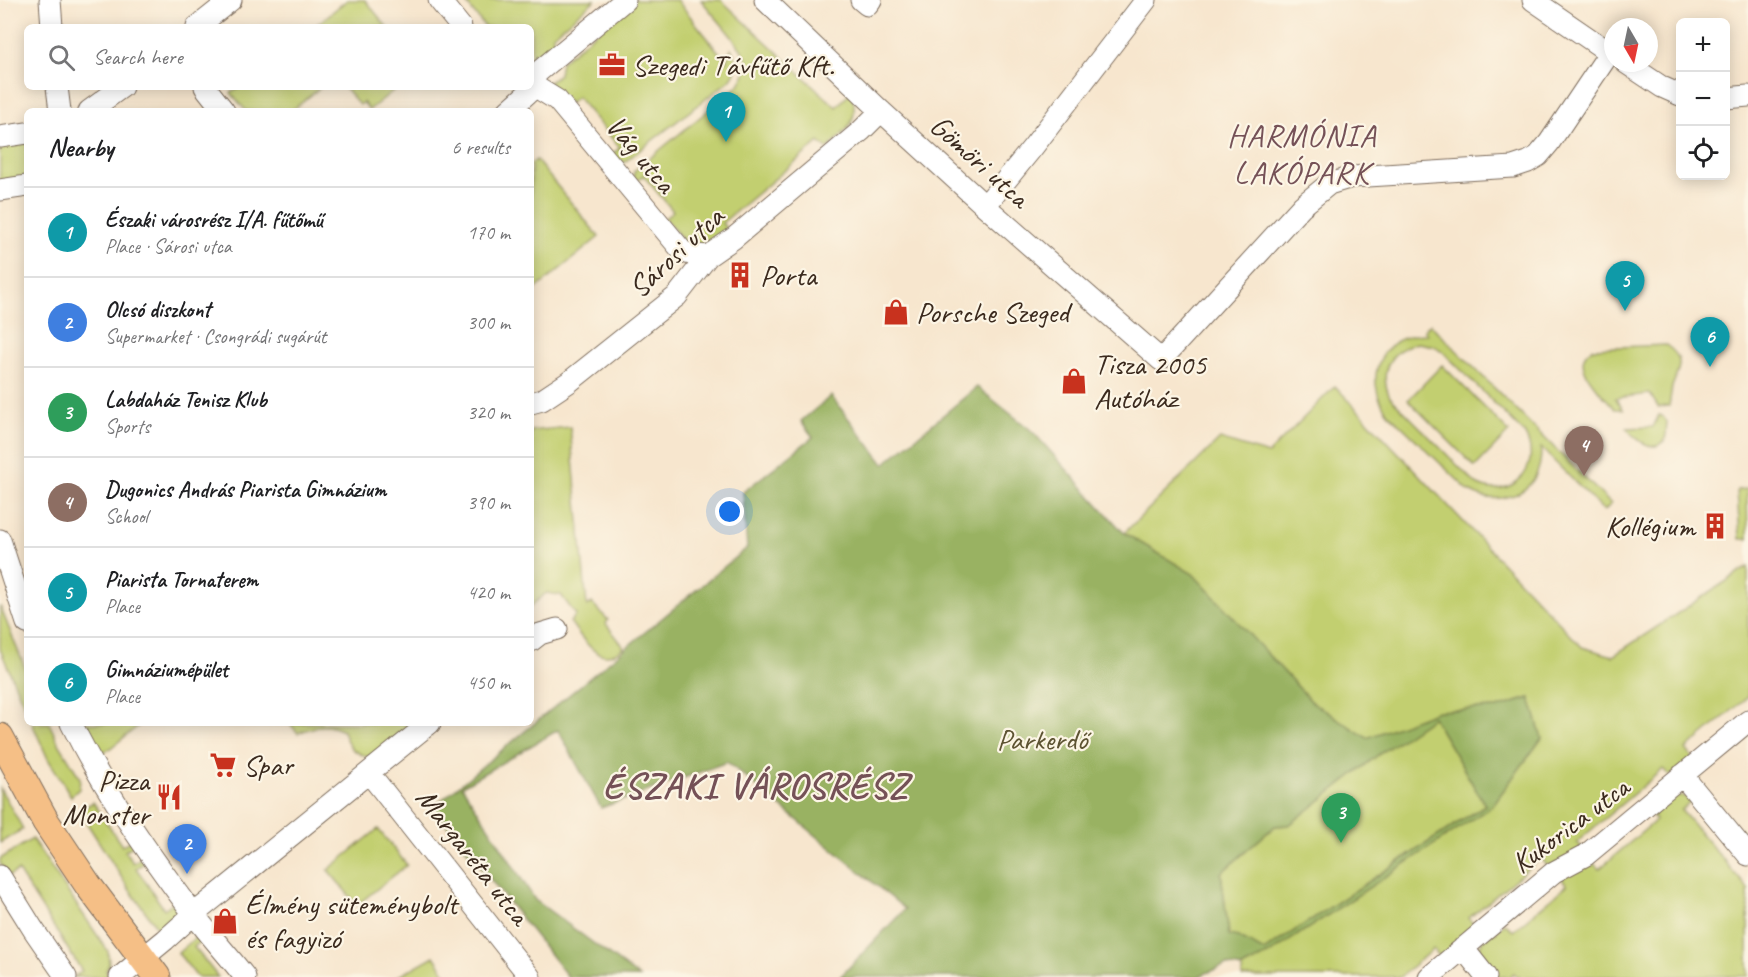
<!DOCTYPE html>
<meta charset="utf-8">
<style>
body{margin:0;font-family:Caveat,sans-serif;background:#f6f6f6;color:#202124}
.controls{position:absolute;right:18px;top:18px;display:grid;overflow:hidden;border-radius:9px;box-shadow:0 3px 15px #0003}
.controls button{width:54px;height:54px;display:grid;place-items:center;padding:0;border:0;border-bottom:2px solid #e0e0e0;background:#fff;color:#202124;font:30px sans-serif}
.compass{position:absolute;left:1604px;top:18px;width:54px;height:54px;border-radius:50%;background:#fff;box-shadow:0 3px 15px #0003;rotate:171deg}
.you{position:absolute;left:730px;top:512px;width:21px;height:21px;margin:-15px;border:4px solid #fff;border-radius:50%;background:#1a73e8;box-shadow:0 0 0 9px #1a73e833}
.badge{display:grid;place-items:center;width:39px;height:39px;border-radius:50%;background:#1a73e8;color:#fff;font-size:20px;font-weight:700}
.pin{position:absolute;translate:-50% -50px;filter:drop-shadow(0 2px 3px #0008)}
.pin::after{content:'';position:absolute;top:32px;width:21px;height:18px;background:inherit;clip-path:polygon(0 0,100% 0,50% 100%)}
.list{margin:0;padding:0;list-style:none}
h2{display:flex;justify-content:space-between;align-items:center;height:78px;margin:0;padding:0 24px;font-size:26px}
h2 small{font-size:20px;font-weight:400;color:#757577}
.list li{display:grid;grid-template-columns:39px 1fr auto;gap:18px;align-items:center;box-sizing:border-box;height:90px;padding:0 24px;border-top:2px solid #e0e0e0}
.list b{display:block;font-size:22px;white-space:nowrap}
.list p{margin:0;font-size:20px;white-space:nowrap;color:#757577}
.list em{font-size:20px;font-style:normal;color:#757577}
.icon{flex:none;width:33px;height:33px;fill:none;stroke:currentColor;stroke-width:2;stroke-linecap:round;stroke-linejoin:round}
.map{position:relative;flex:none;width:1748px;height:977px;overflow:hidden}
.search{position:absolute;background:#fff;box-shadow:0 3px 15px #0003;left:24px;top:24px;width:510px;height:66px;display:flex;align-items:center;gap:15px;box-sizing:border-box;padding:0 21px;border-radius:9px;color:#757577;font-size:22px}
.panel{position:absolute;background:#fff;box-shadow:0 3px 15px #0003;left:24px;top:108px;width:510px;height:618px;border-radius:9px}
.map>svg:first-child{display:block}
.green{fill:#c2cf70;stroke:#7e7c47;stroke-width:1.5;fill-rule:evenodd}
.forest{fill:#99b262;stroke:#6a6e40;stroke-width:1.5;fill-rule:evenodd}
.lines{fill:none;stroke-linecap:round;stroke-linejoin:round}
.minor-casing{stroke:#7d6c5c;stroke-width:23}
.major-casing{stroke:#7d6c5c;stroke-width:29}
.minor{stroke:#fff;stroke-width:21}
.major{stroke:#f5bf86;stroke-width:27}
.labels{text-anchor:middle;stroke-width:4.5;stroke-linejoin:round;paint-order:stroke}
.poi-label{font-size:30px;fill:#3b2a1e;stroke:#fcf5e5;text-anchor:start}
.street-label{font-size:30px;fill:#3b2a1e;stroke:#fcf5e5}
.park-label{font-size:30px;fill:#5d5332;stroke:#fcf5e5}
.neighbourhood-label{font-size:32px;letter-spacing:1.5px;fill:#755157;stroke:#fcf5e5}
.district-label{font-size:36px;font-weight:bold;letter-spacing:1.5px;fill:#755157;stroke:#fcf5e5}
</style>
<div class="map">
<svg width="1748" height="977" viewBox="0 0 1748 977">
<rect width="100%" height="100%" fill="#fcf5e5"/>
<filter id="ink" filterUnits="userSpaceOnUse"><feTurbulence type="fractalNoise" baseFrequency=".0167" numOctaves="2"/><feDisplacementMap in="SourceGraphic" scale="12" xChannelSelector="R" yChannelSelector="G"/><feConvolveMatrix kernelMatrix="1 2 1 2 8 2 1 2 1" color-interpolation-filters="sRGB"/></filter>
<filter id="wash" filterUnits="userSpaceOnUse"><feTurbulence type="fractalNoise" baseFrequency=".008" numOctaves="4" result="noise"/><feDisplacementMap in="SourceGraphic" scale="24" xChannelSelector="R" yChannelSelector="G"/><feGaussianBlur stdDeviation="1.35" result="paint"/><feColorMatrix in="noise" values="0 0 0 0 0 0 0 0 0 0 0 0 0 0 0 0 0 1.4 0 .05"/><feComposite in="paint" operator="in"/></filter>
<g filter="url(#wash)">
<rect width="100%" height="100%" fill="#f7e6ce"/>
<path class="green" d="M347,0H365L387,27H314Z
M464,0H595L553,35V52L531,66V27H485Z
M634,0H677L726,61L731,49C738,60 739,69 730,80L622,164L612,154L620,148L577,97L570,103L546,85L559,74L561,62Z
M701,0H721L836,107L851,92C861,120 847,131 827,149L819,142L722,223L729,232L708,248L686,244L665,218L673,211L643,175L636,182L634,178V171L738,86C743,78 749,69 747,60C744,48 710,11 701,0Z
M239,87H321L291,111H246L231,93Z
M344,87H398L369,110L363,102L359,105Z
M27,142V180L0,184V145Z
M536,160L599,237L531,293V164Z
M1430,324L1611,504L1604,511L1541,448C1541,454 1541,461 1539,467C1530,498 1495,506 1469,491L1388,413C1361,378 1381,333 1427,334L1424,330ZM1418,343L1434,346L1441,350L1524,433C1545,468 1510,502 1476,484L1390,397C1378,371 1390,349 1418,343Z
M1666,345C1686,359 1679,368 1672,387C1671,393 1670,400 1669,406L1658,407L1650,394L1615,398L1623,409H1615C1604,395 1565,362 1593,348Z
M1442,365L1509,432L1475,467L1408,400Z
M1335,386L1582,647L1613,656L1748,567V697L1686,749L1693,758L1670,776L1663,769L1577,842L1584,850L1549,868L1541,858L1469,918L1476,928L1441,958L1433,949L1400,977H1242V968L1269,954L1492,806L1542,738L1529,698L1497,708L1438,711L1367,739L1312,702L1193,574L1124,533L1220,439L1268,454Z
M1659,415L1662,416L1667,422C1666,427 1667,437 1664,441C1652,455 1634,437 1627,428L1653,427Z
M570,427L587,606L592,603L608,620L606,624L624,647C599,669 585,641 570,622L576,615L561,595L546,593L531,606V431Z
M1747,489L1748,539H1740L1737,490Z
M0,606L27,673V712L0,649Z
M1433,717L1485,805L1264,951L1238,937L1229,935L1221,873L1275,826L1289,825L1378,755Z
M32,723H49L58,742L80,778L79,789L71,796L48,759Z
M82,723H142L99,757Z
M289,723H421L370,758C352,751 349,749 343,731C324,722 316,726 298,733Z
M0,788L23,829L0,843Z
M1672,795L1684,796L1691,802L1681,810L1748,889V976L1517,977L1514,973L1508,977H1499L1479,950L1482,941L1505,923L1513,931L1567,885L1560,876L1591,861L1599,869L1655,821L1652,814L1669,799Z
M93,802L122,846L131,840L134,845L125,851L133,863L142,857L146,862L136,868L164,909L174,902C182,918 172,922 161,933L129,889L79,811Z
M378,829L407,865L357,905L328,870Z
M32,839L108,951L109,964L106,971L109,975L106,977H74L82,971L18,871L9,876L0,863V859Z
M198,935L203,939L194,947L218,977H197L178,953Z
M434,956L448,977H397Z"/>
<path class="forest" d="M977,387L1032,431L1124,533L1193,574L1312,702L1367,738L1438,711L1497,708L1530,698L1542,738L1492,806L1269,954L1242,968L1226,965L1197,977H840L905,909L727,762L601,808L558,730L462,786L535,900L639,977H568L433,807L747,548L743,492L813,437L801,421L831,396L884,464ZM1433,717L1485,805L1264,951L1238,937L1229,935L1221,873L1275,826L1289,825L1378,755Z"/>
</g>
<g filter="url(#ink)">
<g class="lines">
<g class="minor-casing">
<path id="minor" d="M50,0L52,27
M439,0L461,27
M765,0L881,111L985,206L1161,360L1302,206L1329,184L1352,177L1513,167L1528,162L1538,156L1549,143L1610,52
M861,0L867,5L871,0
M1533,0L1613,55
M197,27L231,0
M1626,63L1662,87L1680,95
M531,84L557,100L683,252L695,255L708,256
M57,87L60,111
M205,87L224,111
M1726,98L1748,96
M89,111L122,87
M508,111L529,92L537,73L625,0
M0,137L27,133
M0,190L27,186
M985,206L1033,147L1146,0
M531,403L542,400L569,382L677,296L708,256L734,238L861,131L881,111
M0,540L27,623
M531,641L540,634L557,629
M71,723C104,790 148,853 193,913C209,935 228,955 245,977
M369,773L530,977
M1682,775L1748,855
M0,876L33,929L66,977
M1463,948L1486,977
M120,977L165,940L194,914L430,723
M1429,977L1554,872L1586,855L1748,721"/>
</g>
<g class="major-casing">
<path id="major" d="M0,737L46,822L88,885L157,977"/>
</g>
<use href="#minor" class="minor"/>
<use href="#major" class="major"/>
</g>
</g>
<defs>
<g id="office-bare" transform="scale(2.07)"><path d="M-6-3h4V-5.5h4V-3h4V5H-6ZM-1-4.5V-3h2v-1.5ZM-6 0V1H6V0Z" fill="#c8321e" stroke="#fcf5e5" stroke-width="2.5" paint-order="stroke"/></g>
<g id="building-bare" transform="scale(2.07)"><path d="M-4-6H4V6H1V3H-1V6H-4ZM-2.5-4.3h1.7v1.8h-1.7ZM.8-4.3h1.7v1.8H.8ZM-2.5-1h1.7V.8h-1.7ZM.8-1h1.7V.8H.8Z" fill="#c8321e" stroke="#fcf5e5" stroke-width="2.5" paint-order="stroke"/></g>
<g id="shop-bare" transform="scale(2.07)"><path d="M-5-2.5h2.3a2.7 3.5 0 0 1 5.4 0H5L5.5 6h-11ZM-1.5-2.5h3a1.5 2.3 0 0 0-3 0Z" fill="#c8321e" stroke="#fcf5e5" stroke-width="2.5" paint-order="stroke"/></g>
<g id="supermarket-bare" transform="scale(2.07)"><path d="M-6-5.5h2.5l.6 2H6L4.5 2H-2.5L-4.4-4H-6ZM-1.5 3.2a1.3 1.3 0 1 0 .1 0ZM3 3.2a1.3 1.3 0 1 0 .1 0Z" fill="#c8321e" stroke="#fcf5e5" stroke-width="2.5" paint-order="stroke"/></g>
<g id="restaurant-bare" transform="scale(2.07)"><path d="M-5-6h1v4h1v-4h1v4h1v-4h1v5L-1.5 .5V6h-2V.5L-5-1ZM5-6V6H3V1.5H1.5Q1.5-4 5-6Z" fill="#c8321e" stroke="#fcf5e5" stroke-width="2.5" paint-order="stroke"/></g>
</defs>
<g fill-rule="evenodd">
<use href="#office-bare" x="612" y="65"/>
<use href="#building-bare" x="740" y="275"/>
<use href="#shop-bare" x="896" y="312"/>
<use href="#shop-bare" x="1074" y="381"/>
<use href="#building-bare" x="1715" y="526"/>
<use href="#supermarket-bare" x="223" y="765"/>
<use href="#restaurant-bare" x="169" y="797"/>
<use href="#shop-bare" x="225" y="921"/>
</g>
<g class="labels">
<g class="poi-label">
<text x="632" y="75">Szegedi Távfűtő Kft.</text>
<text x="760" y="285">Porta</text>
<text x="916" y="322">Porsche Szeged</text>
<text x="1094" y="374">Tisza 2005<tspan x="1094" dy="34">Autóház</tspan></text>
<text x="1695" y="536" text-anchor="end">Kollégium</text>
<text x="243" y="775">Spar</text>
<text x="149" y="790" text-anchor="end">Pizza<tspan x="149" dy="34">Monster</tspan></text>
<text x="245" y="914">Élmény süteménybolt<tspan x="245" dy="34">és fagyizó</tspan></text>
</g>
<g class="street-label">
<text transform="translate(641 154) rotate(50)" y="10">Vág utca</text>
<text transform="translate(980 161) rotate(42)" y="10">Gömöri utca</text>
<text transform="translate(676 252) rotate(-43)" y="10">Sárosi utca</text>
<text transform="translate(1570 825) rotate(-37)" y="10">Kukorica utca</text>
<text transform="translate(473 856) rotate(52)" y="10">Margaréta utca</text>
</g>
<g class="park-label">
<text x="1042" y="749">Parkerdő</text>
</g>
<g class="neighbourhood-label">
<text x="1302" y="146">HARMÓNIA<tspan x="1302" dy="37">LAKÓPARK</tspan></text>
</g>
<g class="district-label">
<text x="756" y="798">ÉSZAKI VÁROSRÉSZ</text>
</g>
</g>
</svg>
<div class="controls">
<button>+</button>
<button>−</button>
<button><svg class="icon" aria-label="locate" viewBox="0 0 24 24"><circle cx="12" cy="12" r="6"/><path d="M12 2v4M12 18v4M2 12h4M18 12h4"/></svg></button>
</div>
<svg class="compass" viewBox="-18 -18 36 36"><path d="M0-13l5 13h-10z" fill="#e53935"/><path d="M0 13l5-13h-10z" fill="#757577"/></svg>
<div class="you"></div>
<div class="pin badge" style="left:726px;top:142px;background:#0f9aa8">1</div>
<div class="pin badge" style="left:187px;top:874px;background:#3f7fe0">2</div>
<div class="pin badge" style="left:1341px;top:843px;background:#2e9e5b">3</div>
<div class="pin badge" style="left:1584px;top:476px;background:#8d6e63">4</div>
<div class="pin badge" style="left:1625px;top:311px;background:#0f9aa8">5</div>
<div class="pin badge" style="left:1710px;top:367px;background:#0f9aa8">6</div>
<div class="search"><svg class="icon" aria-label="search" viewBox="0 0 24 24"><circle cx="10" cy="10" r="6"/><path d="M15 15l6 6"/></svg>Search here</div>
<section class="panel">
<h2>Nearby<small>6 results</small></h2>
<ul class="list">
<li><span class="badge" style="background:#0f9aa8">1</span><div><b>Északi városrész I/A. fűtőmű</b><p>Place · Sárosi utca</p></div><em>170 m</em></li>
<li><span class="badge" style="background:#3f7fe0">2</span><div><b>Olcsó diszkont</b><p>Supermarket · Csongrádi sugárút</p></div><em>300 m</em></li>
<li><span class="badge" style="background:#2e9e5b">3</span><div><b>Labdaház Tenisz Klub</b><p>Sports</p></div><em>320 m</em></li>
<li><span class="badge" style="background:#8d6e63">4</span><div><b>Dugonics András Piarista Gimnázium</b><p>School</p></div><em>390 m</em></li>
<li><span class="badge" style="background:#0f9aa8">5</span><div><b>Piarista Tornaterem</b><p>Place</p></div><em>420 m</em></li>
<li><span class="badge" style="background:#0f9aa8">6</span><div><b>Gimnáziumépület</b><p>Place</p></div><em>450 m</em></li>
</ul>
</section>
</div>
